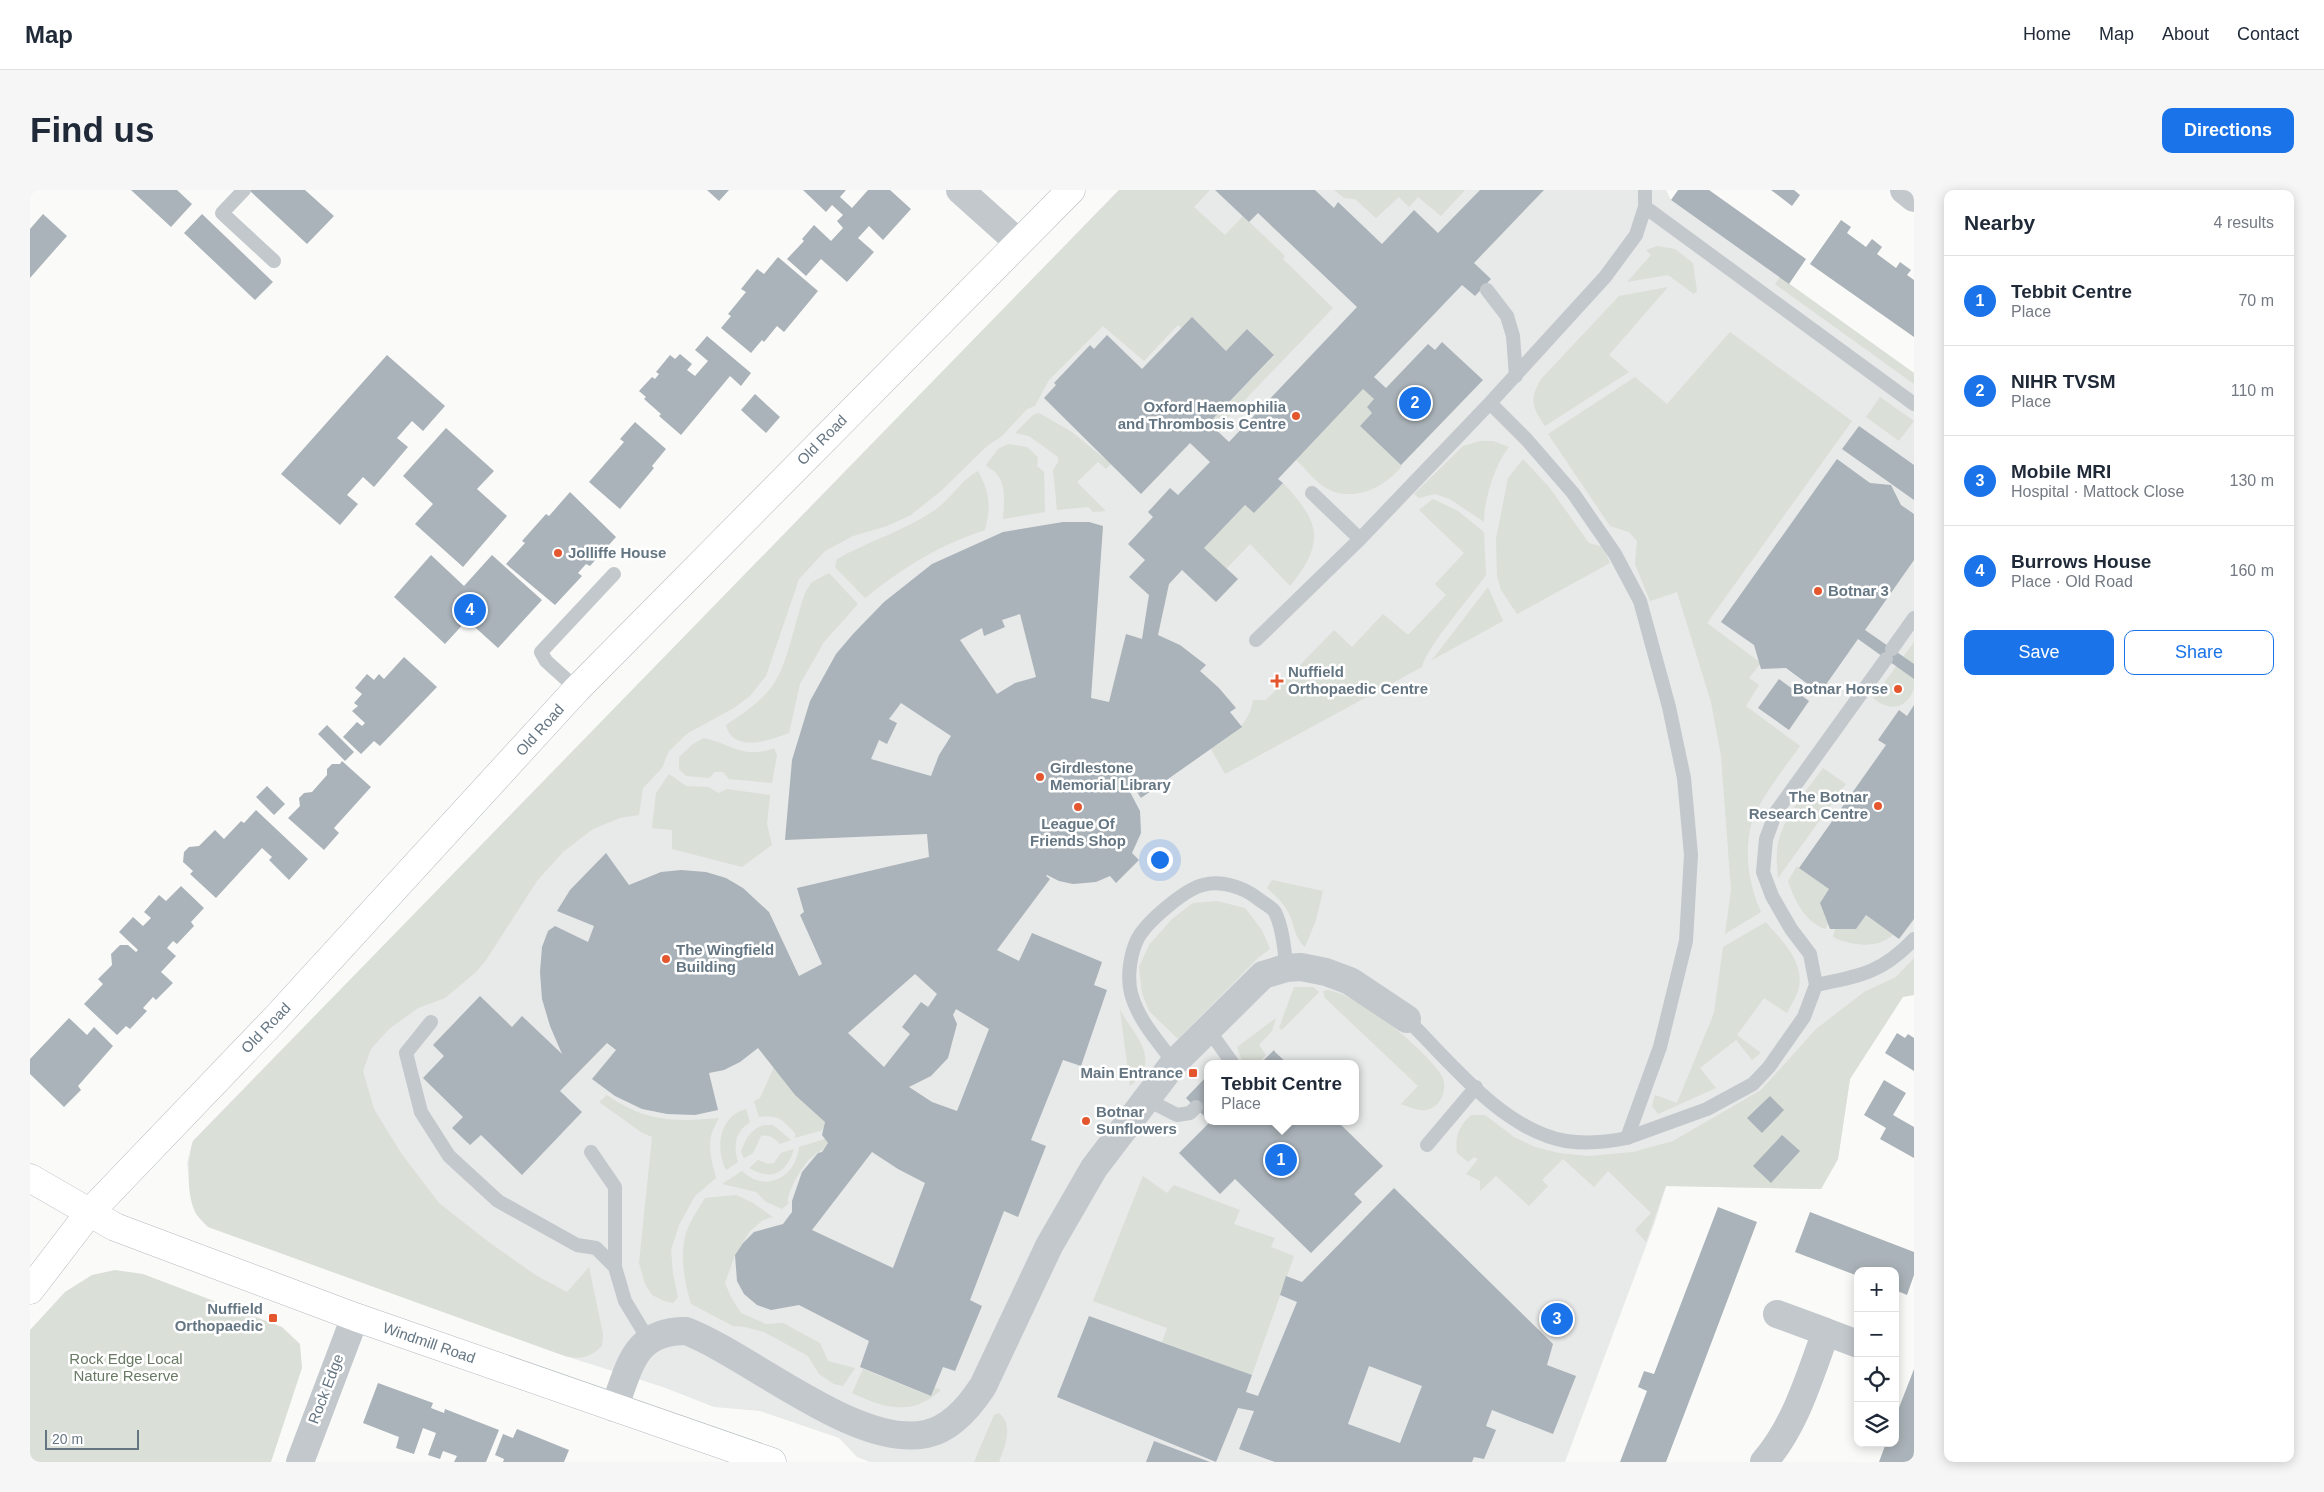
<!DOCTYPE html>
<meta charset="utf-8">
<style>
body{margin:0;font-family:Helvetica,sans-serif;background:#f6f6f7;color:#1f2937}
.controls{position:absolute;right:15px;bottom:15px;display:grid;overflow:hidden;border-radius:10px;box-shadow:0 2px 12px #0003}
.controls button{width:45px;height:45px;display:grid;place-items:center;padding:0;border:0;border-bottom:1px solid #e0e1e3;background:#fff;color:#1f2937;font:25px sans-serif}
.scale{position:absolute;left:15px;bottom:12px;width:94px;box-sizing:border-box;padding-left:5px;border:2px solid #657683;border-top:0;font-size:14px;line-height:18px;white-space:nowrap;color:#657683;-webkit-text-stroke:4px #fff;paint-order:stroke}
.you{position:absolute;left:1129px;top:669px;width:18px;height:18px;margin:-12px;border:4px solid #fff;border-radius:50%;background:#1a73e8;box-shadow:0 0 0 8px #1a73e833}
.badge{display:grid;place-items:center;width:32px;height:32px;border-radius:50%;background:#1a73e8;color:#fff;font-size:16px;font-weight:700}
.pin{position:absolute;translate:-50% -50%;border:2px solid #fff;box-shadow:0 1px 5px #0006}
.popup{position:absolute;left:1174px;top:870px;width:155px;height:65px;box-sizing:border-box;display:grid;place-content:center;border-radius:10px;background:#fff;filter:drop-shadow(0 1px 4px #0005);font-size:16px;white-space:nowrap;color:#747a83}
.popup b{font-size:19px;color:#1f2937}
.popup::after{content:'';position:absolute;left:50%;top:100%;margin-left:-10px;border:10px solid transparent;border-top-color:#fff}
.list{margin:0;padding:0;list-style:none}
h2{display:flex;justify-content:space-between;align-items:center;height:65px;margin:0;padding:0 20px;font-size:21px}
h2 small{font-size:16px;font-weight:400;color:#747a83}
.list li{display:grid;grid-template-columns:32px 1fr auto;gap:15px;align-items:center;box-sizing:border-box;height:90px;padding:0 20px;border-top:1px solid #e0e1e3}
.list b{display:block;font-size:19px;white-space:nowrap}
.list p{margin:0;font-size:16px;white-space:nowrap;color:#747a83}
.list em{font-size:16px;font-style:normal;color:#747a83}
.actions{display:flex;gap:10px;padding:15px 20px}
.actions a{flex:1;padding:11px 0;border:1px solid #1a73e8;border-radius:10px;text-align:center;font-size:18px;color:#1a73e8}
.actions .main{background:#1a73e8;color:#fff}
.icon{flex:none;width:28px;height:28px;fill:none;stroke:currentColor;stroke-width:2;stroke-linecap:round;stroke-linejoin:round}
.map{position:relative;flex:none;width:1884px;height:1272px;overflow:hidden;border-radius:10px}
header{display:flex;align-items:center;gap:30px;box-sizing:border-box;height:70px;padding:0 25px;background:#fff;border-bottom:1px solid #e0e1e3}
header strong{font-size:24px}
nav{display:flex;gap:28px;margin-inline-start:auto;font-size:18px}
.intro{display:flex;align-items:center;justify-content:space-between;box-sizing:border-box;height:120px;padding:0 30px}
h1{margin:0;font-size:35px}
.button{padding:12px 22px;border-radius:10px;background:#1a73e8;color:#fff;font-size:18px;font-weight:700}
main{display:flex;gap:30px;padding:0 30px}
aside{flex:1;background:#fff;border-radius:10px;box-shadow:0 2px 12px #0003}
.map>svg:first-child{display:block}
.built{fill:#e8e9e9;fill-rule:evenodd}
.green{fill:#dadfd7}
.building{fill:#aab3b9;fill-rule:evenodd}
.lines{fill:none;stroke-linecap:round;stroke-linejoin:round}
.secondary-casing{stroke:#b3babf;stroke-width:29}
.lane{stroke:#c3c8cc;stroke-width:14}
.street{stroke:#c3c8cc;stroke-width:28}
.secondary{stroke:#fff;stroke-width:28}
.poi-dot{fill:#e4572e;stroke:#fff;stroke-width:2}
.labels{text-anchor:middle;stroke-width:5;stroke-linejoin:round;paint-order:stroke}
.poi-label{font-size:15px;font-weight:bold;fill:#657683;stroke:#fff;text-anchor:start}
.street-label{font-size:15px;fill:#657683;stroke:#fff}
.park-label{font-size:15px;fill:#687a64;stroke:#fff}
</style>
<header>
<strong>Map</strong>
<nav><a>Home</a><a>Map</a><a>About</a><a>Contact</a></nav>
</header>
<div class="intro"><h1>Find us</h1><a class="button">Directions</a></div>
<main>
<div class="map">
<svg width="1884" height="1272" viewBox="0 0 1884 1272">
<rect width="100%" height="100%" fill="#fafaf8"/>
<path class="built" d="M1089,0H1636L1641,10L1884,183V800L1873,806L1820,889L1808,969L1791,999L1636,996L1625,1032L1535,1272H840L827,1267L809,1248L730,1221L684,1217L633,1197L535,1166L178,1037L166,1024L164,1015L157,973L163,951ZM1177,874H1325V931H1177Z"/>
<path class="green" d="M1089,0H1180L1164,17L1195,45L1213,26L1255,66L1253,69L1303,118L1186,240L1179,233L1244,166L1218,139L1196,161L1162,128L1152,138L1148,135L1114,171L1073,136L1019,190L1005,216L997,219L972,246L957,256L912,300L881,325L857,336L823,346L795,361L769,389L736,486L720,506L704,518L658,543L639,561L632,578L613,598L609,625L590,628L563,639L533,662L507,691L456,770L446,782L415,808L388,818L359,839L341,859L333,881L344,919L371,963L409,1013L460,1053L507,1086L537,1102L559,1077L573,1144L572,1156C561,1167 550,1170 535,1166L178,1037C174,1033 170,1029 167,1025C156,1009 157,968 163,951Z
M1304,0H1435L1411,26L1388,7L1379,17L1369,7L1346,28L1325,9L1314,8Z
M1627,56L1645,59L1663,73L1667,101L1664,104L1638,85L1597,92L1621,65L1616,60Z
M1750,87L1884,183V194L1745,94Z
M1638,97L1579,165L1599,182L1515,236C1502,217 1499,210 1511,189L1589,106Z
M1700,142L1822,231L1677,433L1731,473L1719,488L1729,495L1716,516L1770,556C1756,576 1727,612 1721,635C1714,664 1719,696 1731,722L1695,744L1701,700L1691,566L1681,512L1647,402L1620,411L1605,374L1607,351L1599,342L1580,336L1518,244L1605,187L1637,214Z
M1333,199L1344,209L1337,217L1342,223L1330,236L1372,276C1354,298 1322,314 1294,297C1284,290 1275,278 1266,270Z
M1850,207L1884,231L1869,251L1836,227Z
M1009,223L1042,242L1081,274L1076,279L1068,272L1047,292L1076,321L1063,322L1058,317L1027,320L1023,280L1028,272V267L999,246L985,243L1003,225Z
M1450,251H1463L1479,257C1465,274 1454,310 1454,332L1420,309L1405,304L1389,308L1384,304L1433,256Z
M978,254L997,257L1008,267L1007,276L1014,282L1015,322L973,329C974,314 977,294 965,282C962,279 959,279 956,275L968,259Z
M1493,269L1519,297L1559,353L1573,357L1580,373L1487,424L1471,400L1467,385L1466,349L1478,288Z
M948,281C960,303 961,316 955,340C905,357 876,376 835,408L805,377L807,369C839,351 874,341 905,320C921,309 931,290 948,281Z
M1253,293C1290,332 1296,352 1260,396L1220,354L1196,379L1174,358L1215,315L1224,323Z
M1403,309L1428,321L1454,342L1456,385C1440,408 1399,453 1392,477L1195,584L1181,559C1201,545 1219,536 1223,510H1236L1304,440L1322,457L1353,424L1378,445L1416,405L1405,394L1434,363L1389,320Z
M799,383L828,414L794,452L770,494L759,543C741,550 703,564 696,535C711,525 729,513 740,499C758,478 765,428 776,401L782,392Z
M1458,397L1473,431L1402,470Z
M1884,452C1884,463 1884,489 1884,499C1875,521 1859,521 1843,508Z
M674,548C701,554 715,570 744,558L747,565L742,593L699,589L693,582H685L679,588L656,586L649,579V567L663,554Z
M1793,578L1816,594L1748,688C1747,675 1745,659 1750,646C1758,621 1778,599 1793,578Z
M639,584L656,596L678,597L689,603L697,599L740,605L737,634L742,655L712,677L642,659V640L622,638L626,603Z
M1767,676L1799,699L1790,713L1798,734L1795,739C1774,731 1765,711 1758,691Z
M1242,690L1293,701L1286,730L1275,757C1265,749 1265,737 1260,726C1255,714 1246,706 1237,698Z
M1187,711L1215,718L1232,740L1240,759L1228,768L1148,849L1119,821L1112,803L1109,777L1119,755L1142,729L1163,713Z
M1836,725L1863,745C1847,759 1822,756 1803,747L1805,739H1826Z
M1736,732C1751,750 1774,771 1769,797C1767,806 1761,815 1757,823L1734,808L1707,845L1731,863L1722,870L1706,850L1670,878L1686,898L1628,924L1622,916L1625,905L1647,913L1684,823L1693,757Z
M1884,768V805L1873,807L1820,889L1808,969L1791,999L1636,996L1616,1052L1605,1040L1621,1023L1578,981L1564,997L1533,969L1512,990L1518,996L1499,1016L1466,986L1450,1001V991L1436,984L1448,969L1444,967L1438,972L1427,963C1425,946 1429,936 1441,925H1455L1484,947L1505,957L1529,963L1558,966L1603,962L1643,951L1731,900L1786,839L1834,802L1866,787Z
M1264,797H1283L1289,802L1252,840L1249,838Z
M1298,800C1329,805 1392,857 1410,883C1421,898 1409,923 1390,920C1384,919 1377,916 1371,914L1388,896L1295,808L1293,801Z
M1090,820C1105,847 1133,869 1100,896Z
M1246,828L1242,841L1229,855L1236,865L1227,874H1213L1207,857Z
M744,877L765,905L795,932L793,940L765,948V943C751,929 750,925 729,927L724,911L730,908Z
M577,905C615,932 644,932 689,928C675,951 680,963 686,988L665,1006L649,1035L641,1060L643,1084L648,1107L643,1113L634,1111L622,1105L615,1094L609,1073L622,947L611,942L569,912Z
M716,919L720,932C705,942 703,955 708,972L696,980C685,959 689,926 716,919Z
M733,935H743L761,950L750,954C744,948 740,944 731,946L723,963L714,968L711,962C716,949 719,941 733,935Z
M795,949L798,953C793,961 787,962 781,968C772,976 756,1003 758,1014L752,1019L736,1012L726,1002L692,994L712,981C736,1004 766,987 769,957Z
M764,959C756,984 742,991 719,978L728,970L738,974L744,973L751,963Z
M1113,986L1137,1003L1144,995L1210,1020L1204,1034L1245,1048L1241,1057L1264,1066L1222,1185L1132,1152L1137,1138L1063,1111Z
M706,1005L723,1013L743,1027L733,1030L720,1041L705,1065L695,1093L701,1107L711,1123L736,1134L753,1133L790,1153L798,1171L825,1178L813,1196L804,1194L789,1184L778,1166L734,1142L715,1137L703,1136L661,1114C655,1094 650,1069 655,1047C658,1033 668,1020 675,1008Z
M85,1080L113,1084L252,1137L270,1154L272,1178L241,1272H0V1140L35,1102L62,1085Z
M833,1179L900,1206L904,1197L911,1200C882,1227 854,1218 822,1203Z
M969,1223C984,1236 975,1256 969,1272H944L964,1225Z"/>
<path class="building" d="M101,0H147L162,14L141,37Z
M219,0H275L304,26L277,54Z
M677,0H699L689,11Z
M773,0H816L810,7L822,18L838,0H860L881,19L853,50L839,36L828,48L844,62L817,92L791,69L776,86L757,69L774,51L772,49L784,35L801,51L813,38L807,31L813,25L802,15L796,22Z
M1185,0H1285L1304,18L1308,12L1352,54L1384,20L1408,43L1450,0H1514L1444,73L1461,89L1445,106L1432,95L1344,187L1356,198L1398,154L1405,160L1412,152L1453,190L1371,275L1330,236L1342,223L1337,217L1344,209L1333,199L1248,289L1253,293L1224,323L1215,315L1174,358L1208,389L1186,412L1152,380L1139,394L1128,445L1150,455L1176,475L1170,481L1189,498L1206,518L1200,522L1212,537L1111,608L1105,599L1100,602L1110,621L1111,643L1102,663L1109,670L1086,693L1080,686L1066,692L1043,694L1029,691L1017,685L1016,686L1020,689L967,760L989,771L1002,743L1072,772L1064,795L1077,800L1051,876L1033,870L1001,950L1016,956L988,1027L974,1021L940,1110L952,1116L925,1181L913,1177L901,1206L830,1177L839,1151L769,1115L741,1120L727,1115L714,1104L707,1091L705,1065L713,1053L724,1042L753,1034L762,1022V1011L772,982L788,963L792,962L798,953L792,945L795,932L765,905L728,858L710,872L694,880L679,883L688,920L665,925L637,924L612,919L585,906L562,889L586,860L577,853L530,901L552,922L492,985L451,945L440,955L422,938L433,927L393,888L414,866L403,855L450,806L482,837L492,826L532,864L520,836L512,809L510,782L512,757L518,741L525,736L558,752L564,736L527,721L540,700L576,663L599,695L631,682L651,680L676,682L696,688L713,698L739,722L769,786L792,774L770,725L774,722L767,698L899,667L897,644L755,650L762,570L780,511L806,464L823,444L854,412L902,374L973,342L1033,332H1059L1073,336L1061,508L1079,512L1096,444L1112,449L1119,405L1099,387L1115,370L1098,354L1123,327L1118,322L1140,298L1148,305L1180,272L1160,253L1111,304L1014,208L1026,195L1024,193L1060,155L1064,159L1077,145L1112,179L1162,127L1196,161L1217,139L1244,165L1179,233L1199,252L1327,117L1228,23L1219,32ZM990,424L1006,487L985,493L967,504L930,450L952,438L954,446L975,437L972,430ZM871,513L921,546L909,565L901,586L841,569L849,550L857,554L867,533L859,529ZM885,784L907,804L898,817L891,812L872,837L880,844L854,877L818,843ZM926,819L959,839L927,921L902,912L879,897L901,886L918,868L927,834L923,825ZM842,962L868,979L895,993L863,1078L782,1040Z
M1648,0H1679L1776,69L1759,94L1641,10Z
M1741,0H1764L1770,5L1762,16Z
M13,24L37,46L0,88V39Z
M172,24L243,92L225,110L154,43Z
M1811,30L1821,37L1817,43L1836,57L1842,49L1852,57L1847,64L1866,78L1870,72L1881,80L1877,85L1884,90V147L1780,74Z
M748,67L788,101L754,142L747,136L734,152L732,150L721,163L691,138L701,126L698,124L716,102L711,99L727,79L734,84Z
M677,146L721,183L711,196L700,186L651,245L629,226L631,224L614,209L616,207L609,201L622,187L625,189L629,184L626,182L640,165L645,169L650,164L662,174L657,180L665,186L678,171L665,160Z
M357,165L415,216L393,241L382,231L367,248L378,257L344,297L333,287L317,305L328,314L310,335L251,284Z
M725,204L750,227L736,243L711,220Z
M605,232L636,259L622,276L624,278L590,319L559,292L594,252L590,249Z
M1829,236L1884,275V310L1812,259Z
M416,238L464,281L447,299L477,326L433,377L385,334L403,314L373,286Z
M1807,269L1840,293L1861,295L1871,315L1884,324V370L1835,440L1884,474V489L1828,449L1790,503L1756,478L1731,479L1724,455L1691,432Z
M540,302L586,347L560,376L556,374L548,383L552,386L525,415L476,374L495,353L492,351L516,324L519,326Z
M401,365L434,396L462,365L512,410L468,458L437,430L415,454L364,407Z
M374,467L407,497L350,556L344,551L331,564L313,547L327,532L332,536L335,533L322,521L328,516L324,513L332,504L325,498L337,484L344,490L349,484L354,489Z
M1749,489L1779,511L1759,540L1728,518Z
M1884,515V729L1869,749L1836,725L1826,739H1800L1790,713L1799,699L1769,678L1856,555L1848,550L1869,520L1877,526Z
M297,535L324,562L315,571L288,544Z
M312,571L341,597L304,638L309,643L294,660L258,628L270,616L269,608L274,603L282,602L297,585V579L302,574H310Z
M237,596L255,614L244,625L226,607Z
M226,620L278,669L259,690L239,670L242,667L232,658L186,708L160,684L163,681L153,672L154,662L159,657L169,656L185,640L194,649L211,631L214,633Z
M151,696L174,718L161,732L164,736L147,754L143,751L137,758L146,766L131,782L143,793L126,810L123,807L113,818L117,821L100,839L96,836L87,845L54,814L73,794L68,789L82,775L81,764L90,755H98L106,762L108,760L89,742L103,727L113,736L121,728L114,722L129,705L136,711Z
M39,828L57,845L64,837L83,856L48,896L51,900L34,917L0,884V869Z
M1867,843L1875,848L1878,844L1884,848V881L1855,863Z
M1244,860L1245,862L1258,874H1230Z
M1177,886V929L1156,908Z
M1854,890L1876,903L1863,925L1884,937V968L1850,949L1856,938L1834,925Z
M1740,906L1754,920L1732,943L1717,928Z
M1181,931H1307L1353,976L1324,1004L1332,1012L1281,1063L1205,989L1190,1004L1149,963Z
M1752,945L1770,961L1741,993L1723,976Z
M1364,998L1523,1154L1517,1175L1546,1186L1523,1244L1462,1220L1456,1236L1466,1240L1454,1269L1444,1267L1442,1272H1245L1209,1259L1224,1221L1208,1218L1186,1272L1027,1207L1059,1126L1222,1185L1216,1202L1228,1206L1267,1112L1250,1105L1256,1086L1272,1092ZM1339,1176L1392,1196L1370,1253L1318,1234Z
M1688,1017L1727,1032L1665,1196L1636,1272H1590L1617,1201L1608,1197L1614,1181L1624,1184Z
M1780,1022L1884,1062V1085L1877,1105L1865,1100V1081H1828V1086L1765,1062Z
M1884,1179V1272H1849L1856,1253H1865V1228Z
M348,1193L403,1213L401,1218L414,1223L415,1219L469,1240L456,1272H424L427,1266L413,1261L410,1269L398,1265L406,1243L393,1238L384,1264L366,1258L369,1247L333,1233Z
M487,1239L539,1260L534,1272H473L474,1269L465,1265L473,1244L483,1248Z
M1124,1251L1180,1272H1116Z"/>
<g class="lines">
<g class="secondary-casing">
<path id="secondary" d="M0,988L85,1037L325,1127L742,1272
M0,1100L59,1023L245,829L547,499L1041,0"/>
</g>
<path class="lane" d="M214,0L192,23L244,71
M1615,17L1884,214
M1457,100L1477,126L1483,146L1486,186
M1282,303L1330,349
M1226,450L1330,349L1460,213L1575,87L1606,45L1615,17V0
M1862,459L1884,428
M547,499L516,471L511,462L584,384
M1786,795C1830,786 1852,783 1884,749
M1377,829C1419,871 1474,941 1536,951C1556,954 1577,952 1597,948L1630,857L1656,751L1661,665L1654,588L1639,517L1610,411L1585,364L1543,303L1497,250L1460,213
M401,832L376,863L391,922L419,966L468,1011L547,1055L566,1058L585,1077
M1178,839L1203,874
M1144,873C1128,851 1108,830 1101,803C1097,787 1100,765 1107,750C1115,733 1155,699 1173,695C1191,690 1213,697 1227,708C1232,712 1242,717 1245,722C1253,739 1255,760 1256,778
M1116,909L1147,925L1160,923L1166,917
M1597,948L1677,919L1723,894L1739,877L1774,827L1786,795L1780,764L1761,739L1742,706L1733,682L1736,649L1746,622L1856,469
M1397,955L1446,897
M561,962L585,997V1077L595,1111L618,1149"/>
<path class="street" d="M930,0L988,52
M1874,0L1884,8
M1747,1124L1796,1142
M584,1218C600,1177 603,1141 656,1141C721,1166 827,1259 896,1244C921,1239 940,1216 953,1196L1019,1056L1064,978L1144,873L1233,785L1256,778L1271,777L1296,782L1320,791L1377,829
M270,1272L325,1127
M1734,1272C1766,1235 1779,1187 1796,1142L1828,1154"/>
<use href="#secondary" class="secondary"/>
</g>
<g class="poi-dot">
<circle cx="1266" cy="226" r="5"/>
<circle cx="528" cy="363" r="5"/>
<circle cx="1788" cy="401" r="5"/>
<path d="M1244.5 483.5h5v5h5v5h-5v5h-5v-5h-5v-5h5z"/>
<circle cx="1868" cy="499" r="5"/>
<circle cx="1010" cy="587" r="5"/>
<circle cx="1848" cy="616" r="5"/>
<circle cx="1048" cy="617" r="5"/>
<circle cx="636" cy="769" r="5"/>
<rect x="1158" y="878" width="10" height="10" rx="2.5"/>
<circle cx="1056" cy="931" r="5"/>
<rect x="238" y="1123" width="10" height="10" rx="2.5"/>
</g>
<g class="labels">
<g class="poi-label">
<text x="1256" y="222" text-anchor="end">Oxford Haemophilia<tspan x="1256" dy="17">and Thrombosis Centre</tspan></text>
<text x="538" y="368">Jolliffe House</text>
<text x="1798" y="406">Botnar 3</text>
<text x="1258" y="487">Nuffield<tspan x="1258" dy="17">Orthopaedic Centre</tspan></text>
<text x="1858" y="504" text-anchor="end">Botnar Horse</text>
<text x="1020" y="583">Girdlestone<tspan x="1020" dy="17">Memorial Library</tspan></text>
<text x="1838" y="612" text-anchor="end">The Botnar<tspan x="1838" dy="17">Research Centre</tspan></text>
<text x="1048" y="639" text-anchor="middle">League Of<tspan x="1048" dy="17">Friends Shop</tspan></text>
<text x="646" y="765">The Wingfield<tspan x="646" dy="17">Building</tspan></text>
<text x="1153" y="888" text-anchor="end">Main Entrance</text>
<text x="1066" y="927">Botnar<tspan x="1066" dy="17">Sunflowers</tspan></text>
<text x="233" y="1124" text-anchor="end">Nuffield<tspan x="233" dy="17">Orthopaedic</tspan></text>
</g>
<g class="street-label">
<text transform="translate(792 250) rotate(-45)" y="5">Old Road</text>
<text transform="translate(510 540) rotate(-48)" y="5">Old Road</text>
<text transform="translate(236 838) rotate(-46)" y="5">Old Road</text>
<text transform="translate(399 1153) rotate(19)" y="5">Windmill Road</text>
<text transform="translate(296 1199) rotate(-69)" y="5">Rock Edge</text>
</g>
<g class="park-label">
<text x="96" y="1174">Rock Edge Local<tspan x="96" dy="17">Nature Reserve</tspan></text>
</g>
</g>
</svg>
<div class="controls">
<button>+</button>
<button>−</button>
<button><svg class="icon" aria-label="locate" viewBox="0 0 24 24"><circle cx="12" cy="12" r="6"/><path d="M12 2v4M12 18v4M2 12h4M18 12h4"/></svg></button>
<button><svg class="icon" aria-label="layers" viewBox="0 0 24 24"><path d="M12 4l9 5-9 5-9-5zM3 14l9 5 9-5"/></svg></button>
</div>
<div class="scale">20 m</div>
<div class="you"></div>
<div class="pin badge" style="left:1251px;top:970px">1</div>
<div class="popup"><b>Tebbit Centre</b>Place</div>
<div class="pin badge" style="left:1385px;top:213px">2</div>
<div class="pin badge" style="left:1527px;top:1129px">3</div>
<div class="pin badge" style="left:440px;top:420px">4</div>
</div>
<aside>
<h2>Nearby<small>4 results</small></h2>
<ul class="list">
<li><span class="badge">1</span><div><b>Tebbit Centre</b><p>Place</p></div><em>70 m</em></li>
<li><span class="badge">2</span><div><b>NIHR TVSM</b><p>Place</p></div><em>110 m</em></li>
<li><span class="badge">3</span><div><b>Mobile MRI</b><p>Hospital · Mattock Close</p></div><em>130 m</em></li>
<li><span class="badge">4</span><div><b>Burrows House</b><p>Place · Old Road</p></div><em>160 m</em></li>
</ul>
<div class="actions"><a class="main">Save</a><a>Share</a></div>
</aside>
</main>
